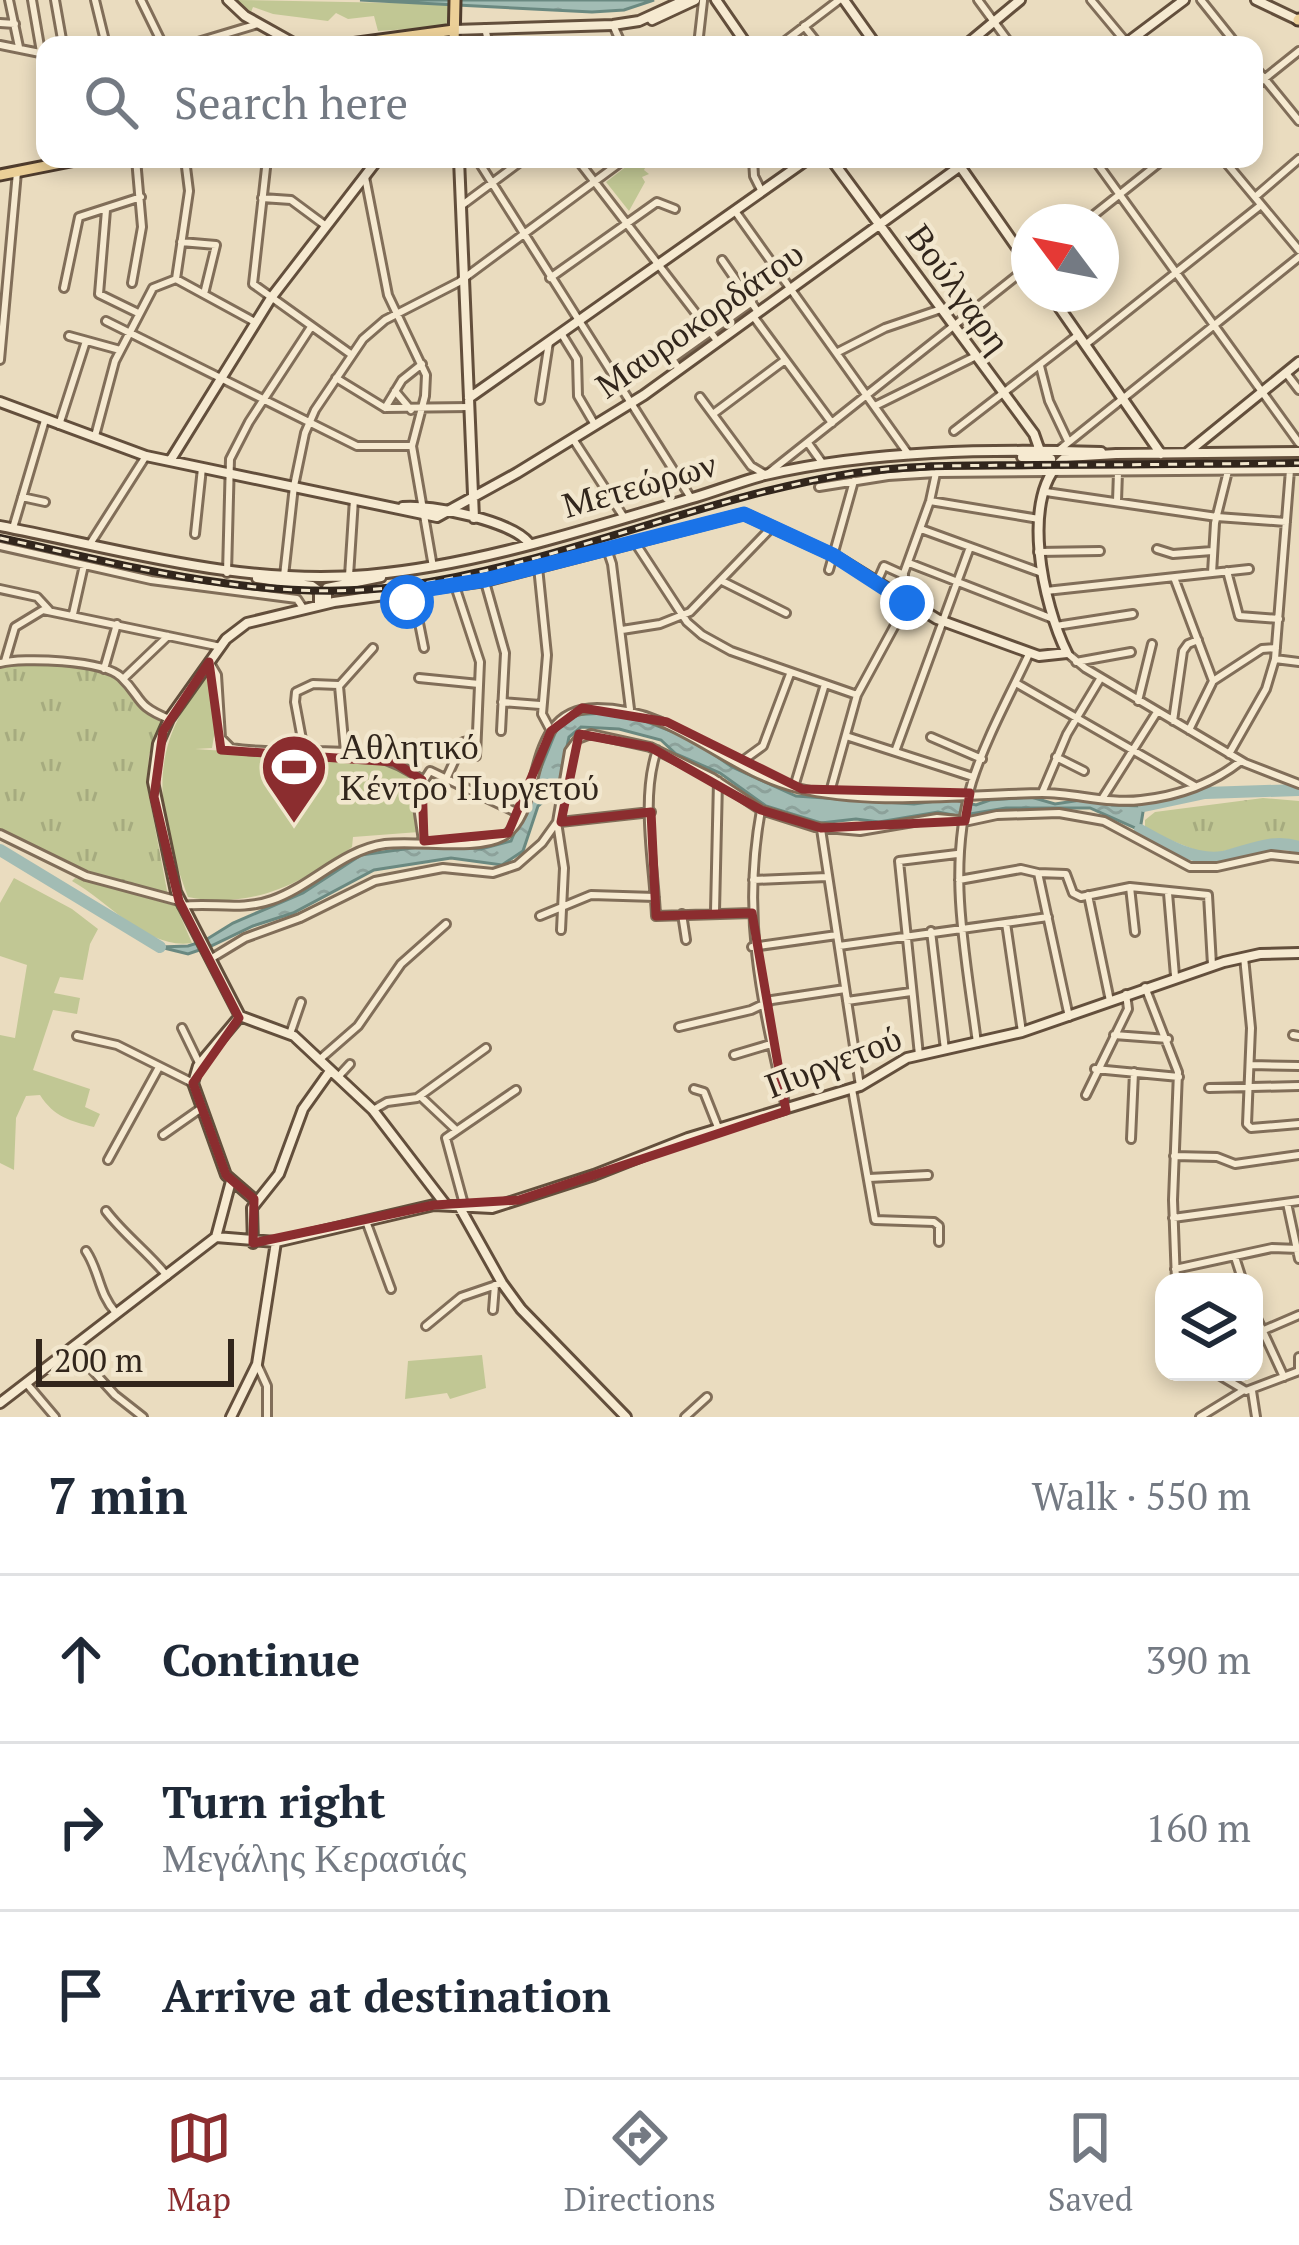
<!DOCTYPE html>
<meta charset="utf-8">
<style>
body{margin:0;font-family:"PT Serif",serif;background:#f2f2f3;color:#1f2937}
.controls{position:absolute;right:36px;bottom:36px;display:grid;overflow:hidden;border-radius:24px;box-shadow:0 6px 18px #0003}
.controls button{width:108px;height:108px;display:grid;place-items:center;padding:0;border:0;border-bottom:3px solid #e0e1e3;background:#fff;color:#1f2937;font:60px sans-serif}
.compass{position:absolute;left:1011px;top:204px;width:108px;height:108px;border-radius:50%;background:#fff;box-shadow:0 6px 18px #0003;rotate:302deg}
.scale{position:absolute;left:36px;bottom:30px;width:198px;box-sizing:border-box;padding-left:12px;border:6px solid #32261c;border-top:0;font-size:33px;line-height:42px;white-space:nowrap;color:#32261c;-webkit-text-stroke:9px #f2e7ce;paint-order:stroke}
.stop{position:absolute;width:36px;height:36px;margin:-27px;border:9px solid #1a73e8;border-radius:50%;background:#fff}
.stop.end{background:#1a73e8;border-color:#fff;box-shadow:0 3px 12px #0008}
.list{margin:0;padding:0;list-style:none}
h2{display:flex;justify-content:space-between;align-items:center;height:156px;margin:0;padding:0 48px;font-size:51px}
h2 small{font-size:39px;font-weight:400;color:#747a83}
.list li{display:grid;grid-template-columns:78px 1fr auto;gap:36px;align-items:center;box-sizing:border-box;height:168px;padding:0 48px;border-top:3px solid #e0e1e3}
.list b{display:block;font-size:45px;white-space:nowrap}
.list p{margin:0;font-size:39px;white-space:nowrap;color:#747a83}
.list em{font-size:39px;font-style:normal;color:#747a83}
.icon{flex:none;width:66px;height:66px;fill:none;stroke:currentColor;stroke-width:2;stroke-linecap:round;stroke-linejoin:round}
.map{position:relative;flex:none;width:1299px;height:1417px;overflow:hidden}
.search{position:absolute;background:#fff;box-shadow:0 6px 18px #0003;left:36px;right:36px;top:36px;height:132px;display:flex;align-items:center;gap:30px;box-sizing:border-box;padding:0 42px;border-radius:24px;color:#747a83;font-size:45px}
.sheet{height:660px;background:#fff}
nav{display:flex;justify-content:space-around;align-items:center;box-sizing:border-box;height:168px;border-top:3px solid #e0e1e3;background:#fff;font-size:33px;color:#747a83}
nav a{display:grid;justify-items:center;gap:6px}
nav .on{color:#8b2d2f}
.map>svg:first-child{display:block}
.grass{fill:#c1c794}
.park{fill:url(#park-tufts)}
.water{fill:url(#water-ripples);stroke:#6a8981;stroke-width:3}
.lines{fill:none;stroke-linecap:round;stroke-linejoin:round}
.river{stroke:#a2bcb4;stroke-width:12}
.street-casing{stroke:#816e59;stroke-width:12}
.secondary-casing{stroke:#634f3c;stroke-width:14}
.primary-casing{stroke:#4f3c2d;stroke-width:15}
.street{stroke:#f6ead1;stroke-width:6}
.secondary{stroke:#f6ead1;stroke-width:8}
.primary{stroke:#ecd098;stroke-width:9}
.rail-casing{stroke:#32261c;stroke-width:8}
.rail{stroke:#f2e7ce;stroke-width:3;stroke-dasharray:9;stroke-linecap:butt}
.route{stroke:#1a73e8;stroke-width:15}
.marked{fill:none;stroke:#8b2d2f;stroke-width:9;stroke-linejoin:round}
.labels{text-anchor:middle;stroke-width:9;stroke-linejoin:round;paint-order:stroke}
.street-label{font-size:36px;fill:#32261c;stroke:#f2e7ce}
.poi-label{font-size:36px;fill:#32261c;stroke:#f2e7ce;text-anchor:start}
</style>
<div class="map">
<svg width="1299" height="1417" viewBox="0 0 1299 1417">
<defs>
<pattern id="park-tufts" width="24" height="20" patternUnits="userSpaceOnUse" patternTransform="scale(3)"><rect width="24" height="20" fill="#c1c794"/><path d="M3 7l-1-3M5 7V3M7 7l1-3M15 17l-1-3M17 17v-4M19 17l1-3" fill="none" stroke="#a6ab7f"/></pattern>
<pattern id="water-ripples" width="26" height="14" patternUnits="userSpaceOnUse" patternTransform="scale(3)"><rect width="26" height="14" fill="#a2bcb4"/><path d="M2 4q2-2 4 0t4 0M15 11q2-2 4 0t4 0" fill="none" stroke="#8ca19a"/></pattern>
</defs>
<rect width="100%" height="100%" fill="#eadcbf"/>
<path class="grass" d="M237,0L450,4L448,23L440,27L378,31L374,16L348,19L336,13L328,21L273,14L253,7L251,12Z
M636,159L647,164L644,170L649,174L642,177L645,182L629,211L606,182Z
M209,676L215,730L212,748L195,749L392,762L407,773L419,832L353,837L352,847C302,883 252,910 188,897C157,813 144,746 209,676Z
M14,878L72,909L98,929L90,944L83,980L60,977L54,993L80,998L77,1014L53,1010L33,1070L90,1089L85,1107L100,1114L94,1127C70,1121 54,1117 40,1095L26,1096L16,1118L14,1170L0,1163V1035L15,1038L27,965L0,956V903Z
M75,878L176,906L192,943C148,950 109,902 72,881Z
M482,1355L486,1388L450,1399L447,1393L405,1399L408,1361Z"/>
<path class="park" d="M3,663C31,663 100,660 121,680C138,696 136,709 161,722L149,755L147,785L168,896L94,877L0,831V666Z
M1263,798L1299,801V842L1248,845L1208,855L1145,830V820L1155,812Z"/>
<path class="water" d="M360,0H654L624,10L592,12Z
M621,712L692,739L732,767L796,796L914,804L951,799L976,805L990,800L1031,797L1055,804L1094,798L1112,805L1144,806L1140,830L1090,808H1006L958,816L938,812L879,822L856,819L821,823L766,806L720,773L676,754L661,740L619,729L581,727L569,737L558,789L538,806L523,851L502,865L451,858L374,870L293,913L253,926L211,946L188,954L160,947L188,946L204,941L233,923L303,893L361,855L433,845L481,849L511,841L558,726L572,715Z"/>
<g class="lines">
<path class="river" d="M1144,806L1205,793L1299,790
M1140,830C1163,843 1195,862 1223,857C1249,851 1272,838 1299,847
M0,850L160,947"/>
<g class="street-casing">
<path id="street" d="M9,0L19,47
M32,0L41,52
M55,0L63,45
M95,0L106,45
M141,0L163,45
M978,0L1011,45
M1091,0L1126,42
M1201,0L1237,45
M0,23L15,24
M613,25L622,45
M804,26L819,45
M485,28L489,45
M0,45L45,54
M188,45L258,24
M698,45L703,1
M780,45L839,0
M1254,66L1299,121
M1254,87L1299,51
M267,159L253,284L352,355
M477,159L691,498
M577,159L718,342
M753,159L754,176L762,192
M1094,159L1299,443
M1223,159L1299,250
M365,177L388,295L426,375L425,396L412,446L433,567
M1255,197L1299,159
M262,198L291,200L326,226
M461,206L524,159
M106,210L99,294L138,313
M735,211L909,455
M1085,222L1164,159
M181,242L216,245L204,294
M722,260L758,312
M550,278L657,202L675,209
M176,279L189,191L185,159
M132,283L142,227L136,159
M64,288L79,217L141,197
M753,316L832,423
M106,321L357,446H412
M561,333L577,359L578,396L595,425
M69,336L120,350
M1085,345L1261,205
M838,352L885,328L941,309
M0,360L17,172
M1040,366L1049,401L1068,441
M679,369L672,359L752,302
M1286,373L1299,390
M336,378L385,408L470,407
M395,391L411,410
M700,397L751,466L766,475L1029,266
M540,400L549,342
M877,405L976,356
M385,408L402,380L422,364
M713,414L785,360
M59,425L86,341
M954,431L1078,335
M95,436L115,361L153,288L176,279L255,322
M573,439L623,516
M808,443L823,464
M1059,450L1299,257
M819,487L888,476L936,473L1299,470
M1046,492L1217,517L1286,522
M22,497L45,502
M930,501L1039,519
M1117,501L1118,472
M13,528L45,420
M921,529L1042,573
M195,534L202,468
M634,541L687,622L702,635L731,651L857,695
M90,544L146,456
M0,546L151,580L297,599L303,608
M607,549L612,564L630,709
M1157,549L1173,554L1212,551
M1038,552L1100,551
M909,563L1053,619
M538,567L547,655L542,714L551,731
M829,570L854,481
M1227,571L1239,616L1279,619
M227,573L230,459L249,422L311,327
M1212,573L1215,523L1228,471
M284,576L294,486L305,433L315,410L363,339L385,320L459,282L625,159
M349,576L354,499
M1175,580L1213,681
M722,581L786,613
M485,582L505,653L501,731
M877,582L884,566L904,575
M455,586L480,662L476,756
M0,589L37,597L49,610
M1046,591L1249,569
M404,593L419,623L424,648
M896,595L930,501L936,473
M73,614L84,565
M1056,626L1133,614
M622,630L660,624L690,612L771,528
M1067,653L1085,668L1245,763L1299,784
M1275,659L1299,662
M5,661L15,627L43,610L221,647
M1076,662L1131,652
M0,663C23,657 103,660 121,677C143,698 134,705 169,719
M210,663L217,675L221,738L231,748C296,759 366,735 422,780
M104,669L117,624
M419,678L479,684
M123,679L168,636
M1016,683L1195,786
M1138,701L1152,644
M502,702L540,705
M1173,721L1183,651L1188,644L1198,640
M1189,730L1213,681L1262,649L1276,648
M846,736L973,777
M931,737L982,759
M896,749L970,547
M304,750L295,702L296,692L313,684L338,685
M657,750C640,799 654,865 656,916L752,913
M345,752L339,686L373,648
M1229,754L1266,689L1275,659L1290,470
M1056,757L1084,771
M741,762L763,746L790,674
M447,777L463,742L476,739
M794,787L825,684
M830,792L857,695L907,603
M1042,793L1067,734L1100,679
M1102,799L1157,712
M761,810C741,919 762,1003 786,1108
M557,822L564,868L561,930
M560,822L651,812
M821,829L860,1086
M0,834L86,876L179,901
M423,841L416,793L430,771L520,814
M1038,873L1066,874L1073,893L1081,897L1130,887L1208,895L1212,965
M753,880L827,877
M959,880L1021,869L1038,873L1069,1017
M1130,887L1135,932
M1168,893L1175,976
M1088,895L1110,1001
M182,906C212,902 241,911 272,900C312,886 342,850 385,844C416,840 477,851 502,837C548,812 519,708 597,708C676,708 724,770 797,788C875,807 962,794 1042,793C1075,793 1108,804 1141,800C1178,796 1212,784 1241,761
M715,911L718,781
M682,914L686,940
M540,916L591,895L655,897
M1006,923L1022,1032
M931,931L945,1050
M839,946L1048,917
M752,947L837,935
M1244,957L1251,1028L1247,1124L1251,1128L1299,1124
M212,958L245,938L300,918L375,881L443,868L493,873L517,865L542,843L557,822L569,751L578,739L591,734L650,747L713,778L761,810L815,827L860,831L937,818L969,821L997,815L1059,813L1104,821L1190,867H1217L1271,855L1299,858
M1145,987L1178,1072L1173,1200L1176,1282
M847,1001L911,992
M679,1027L751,1010L772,1000L845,989
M182,1028L200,1065
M290,1034L301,1002
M1114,1035L1168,1039
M1293,1035L1299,1036
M77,1036L117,1045L193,1083
M977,1043C966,956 946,868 972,782C986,738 1010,695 1029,654
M734,1055L771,1044
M919,1055L899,861L957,854
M319,1060L358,1026L401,964L446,924
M1251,1065L1299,1066
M1095,1069L1179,1077
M338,1077L350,1064
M1209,1088L1299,1086
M694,1089L704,1092L719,1130
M852,1089L875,1220L934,1222L939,1226V1242
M1086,1095L1128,1009L1126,994
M420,1096L455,1129
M373,1110L387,1102L417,1098L486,1048
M163,1135L200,1109
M1131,1139L1134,1072
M1174,1156L1217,1157L1235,1164L1299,1155
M108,1160L158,1069
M869,1178L928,1175
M1287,1203L1299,1259
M465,1208L446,1138L516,1090
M106,1211C125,1236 148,1252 167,1276
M1173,1218L1299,1201
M366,1221L391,1289
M86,1251C100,1272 98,1293 116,1313
M1235,1257L1243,1282
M1175,1269L1272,1248L1299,1249
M493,1310L495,1285
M1254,1312L1284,1377
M426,1326L461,1297L502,1283
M1264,1330L1299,1315
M74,1350L115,1395L143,1417
M1299,1357V1370
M257,1364L267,1386V1417
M1214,1372L1246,1391L1299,1371
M27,1384L55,1417
M1252,1391L1256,1417
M685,1417L707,1397
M1200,1417L1244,1390"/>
</g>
<g class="secondary-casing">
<path id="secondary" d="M228,0L245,16L297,45
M716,0L747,45
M844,0L876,45
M1256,0L1298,20
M652,20L695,0
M454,30L613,25L639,21L685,0
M966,45L1020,0
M1124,45L1184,0
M459,159L474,518
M831,159L1034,434L1040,451
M955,159L1029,265
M1050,294L1161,454
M469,398L808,159
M0,402L146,456L437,517L517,473L644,395L970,159
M1187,453L1299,362
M1116,454L1299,452
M1022,457L1051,459V473
M170,461L271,298L378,159
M403,507C431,504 512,521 529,543
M0,526C123,550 242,586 368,575C480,565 589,528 696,497C719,490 742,481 765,475C874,450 990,449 1101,452
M257,578L312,586L319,591V604
M327,603V588L381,577
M240,1016L176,892L153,782L158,744L169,719L226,639L247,623L334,602L485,581L744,514L833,555L937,619L1039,656L1067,653C1044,607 1017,493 1066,457L1116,454
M240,1016L294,1036L373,1110L445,1204
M240,1016L198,1066L193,1083L226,1175L256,1201
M460,1208L502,1283L521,1309L626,1417
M216,1237L276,1242L434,1205L492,1208L594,1175L688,1138L860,1086L907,1058L1022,1032L1224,962L1260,954L1299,953
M216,1237L231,1181
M253,1243L252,1208L279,1174L303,1109L330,1071
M0,1403L216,1237
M231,1417L257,1364L276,1242"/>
</g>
<g class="primary-casing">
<path id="primary" d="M1298,20L1299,19
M343,45L454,30
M454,45L455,0
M0,175L81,159"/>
</g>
<use href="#street" class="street"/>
<use href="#secondary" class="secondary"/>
<use href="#primary" class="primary"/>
<g class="rail-casing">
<path id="rail" d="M0,538C133,567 266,604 404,586C557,565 701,497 854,473C913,464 975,466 1035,465C1123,465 1211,464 1299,463"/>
</g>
<use href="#rail" class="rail"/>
</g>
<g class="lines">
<path class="route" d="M407,602L404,593L485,580L744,514L833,555L907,603"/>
</g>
<path class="marked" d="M209,662L221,750L394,762L422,780L424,841L508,833L551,731L582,708L667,722L802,789L970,793L965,821L821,828L761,810L650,747L579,734L561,822L651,812L656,916L752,913L786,1111L519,1200L434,1205L253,1243L254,1199L226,1175L193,1083L239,1018L179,901L154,797L163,731Z"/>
<defs>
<g id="stadium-pin" transform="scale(3.45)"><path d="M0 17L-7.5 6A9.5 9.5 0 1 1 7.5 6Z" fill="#8b2d2f" stroke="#f2e7ce"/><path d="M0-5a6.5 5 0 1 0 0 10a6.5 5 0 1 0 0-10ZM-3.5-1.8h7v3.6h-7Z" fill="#fff"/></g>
</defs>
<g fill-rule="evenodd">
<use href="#stadium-pin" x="294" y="767"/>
</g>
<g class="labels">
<g class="street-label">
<text transform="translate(959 288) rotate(54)" y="13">Βούλγαρη</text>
<text transform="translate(699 319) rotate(-35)" y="13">Μαυροκορδάτου</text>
<text transform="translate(639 484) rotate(-16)" y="13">Μετεώρων</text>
<text transform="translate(833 1061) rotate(-21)" y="13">Πυργετού</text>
</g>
<g class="poi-label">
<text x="340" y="759">Αθλητικό<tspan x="340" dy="41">Κέντρο Πυργετού</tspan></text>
</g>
</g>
</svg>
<div class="controls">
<button><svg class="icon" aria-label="layers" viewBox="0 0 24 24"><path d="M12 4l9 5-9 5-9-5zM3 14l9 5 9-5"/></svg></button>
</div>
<svg class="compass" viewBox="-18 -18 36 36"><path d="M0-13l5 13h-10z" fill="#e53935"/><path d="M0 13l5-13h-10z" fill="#747a83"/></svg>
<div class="scale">200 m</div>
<div class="stop" style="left:407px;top:602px"></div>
<div class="stop end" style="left:907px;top:603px"></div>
<div class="search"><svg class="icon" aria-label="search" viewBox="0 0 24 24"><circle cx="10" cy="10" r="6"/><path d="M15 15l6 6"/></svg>Search here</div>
</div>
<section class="sheet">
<h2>7 min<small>Walk · 550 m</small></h2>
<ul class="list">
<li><svg class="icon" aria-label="ahead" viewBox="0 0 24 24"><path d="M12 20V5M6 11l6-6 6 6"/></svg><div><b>Continue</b></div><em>390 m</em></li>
<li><svg class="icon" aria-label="right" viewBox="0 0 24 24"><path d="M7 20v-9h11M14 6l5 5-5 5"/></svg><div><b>Turn right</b><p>Μεγάλης Κερασιάς</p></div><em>160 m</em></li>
<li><svg class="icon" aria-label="arrive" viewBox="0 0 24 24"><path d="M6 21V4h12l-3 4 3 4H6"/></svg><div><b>Arrive at destination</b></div></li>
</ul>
</section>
<nav>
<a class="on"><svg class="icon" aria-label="map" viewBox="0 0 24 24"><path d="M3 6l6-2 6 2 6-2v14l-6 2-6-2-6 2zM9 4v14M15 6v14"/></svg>Map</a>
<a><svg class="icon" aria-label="directions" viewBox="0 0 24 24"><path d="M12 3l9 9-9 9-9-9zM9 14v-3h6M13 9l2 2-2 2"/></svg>Directions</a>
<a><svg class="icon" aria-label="saved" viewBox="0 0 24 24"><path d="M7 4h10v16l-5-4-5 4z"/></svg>Saved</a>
</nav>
